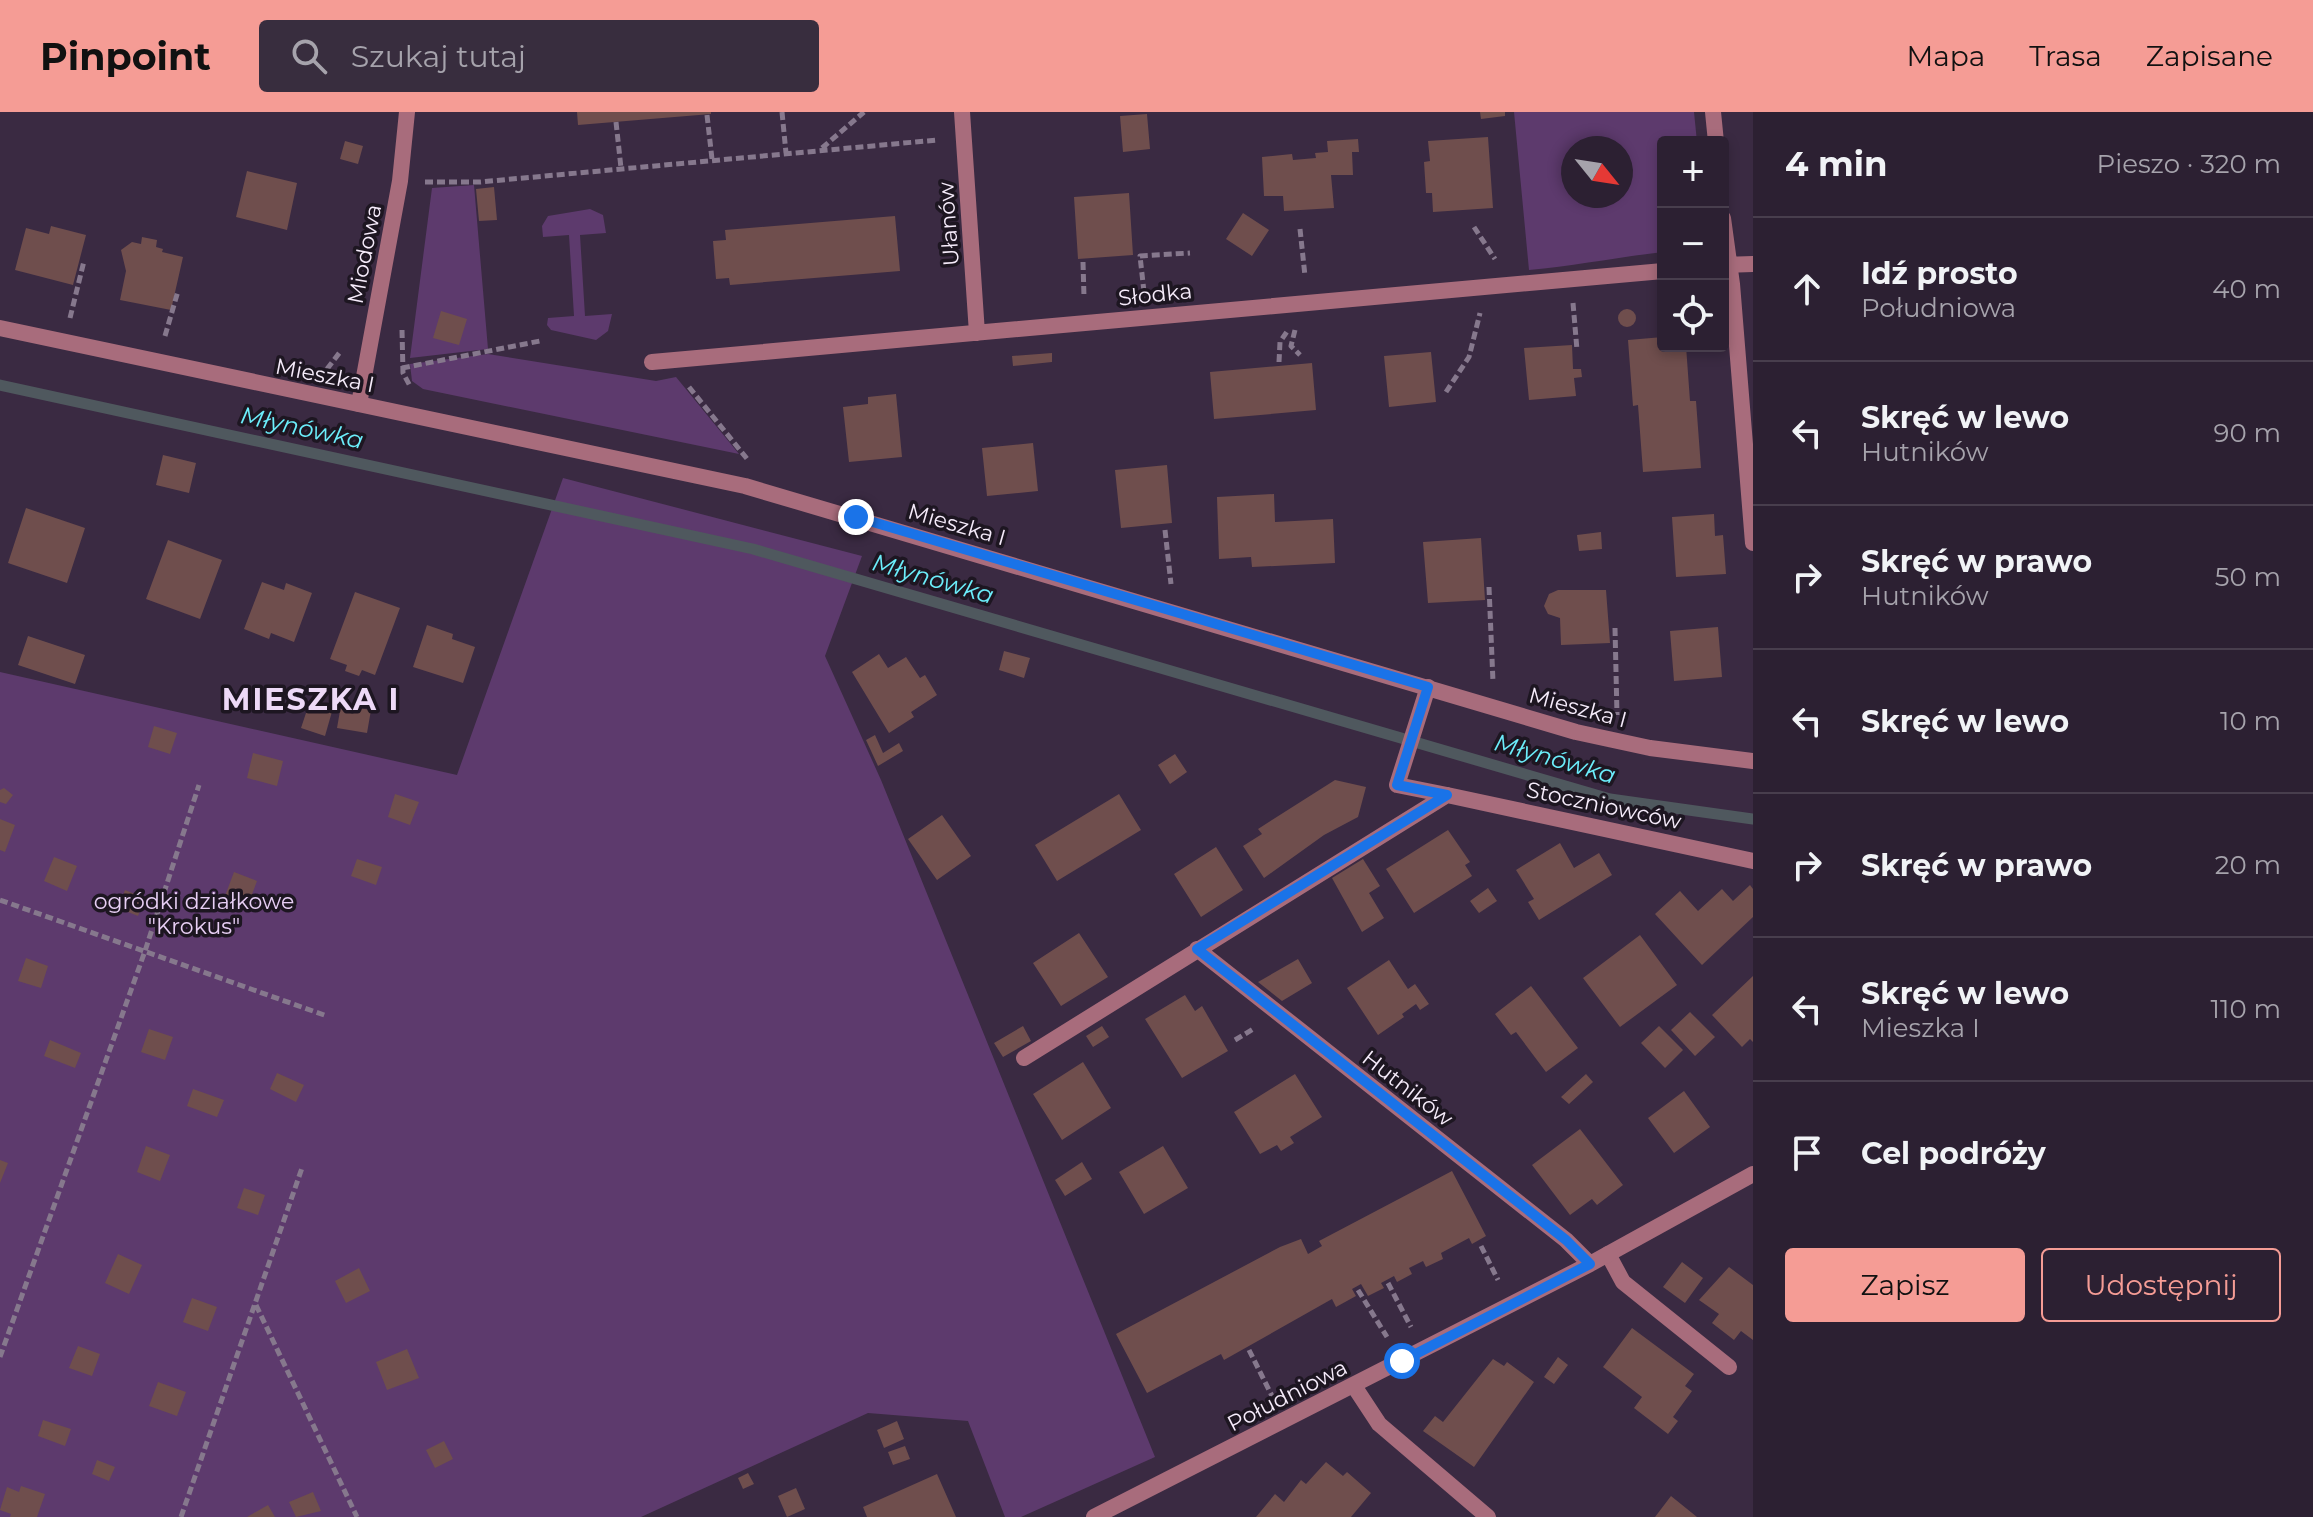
<!DOCTYPE html>
<html lang="pl">
<meta charset="utf-8">
<style>
body{margin:0;font-family:Montserrat,sans-serif;background:#382d3e;color:#f1f3f6}
.controls{position:absolute;right:24px;top:24px;display:grid;overflow:hidden;border-radius:8px;box-shadow:0 4px 12px #0003}
.controls button{width:72px;height:72px;display:grid;place-items:center;padding:0;border:0;border-bottom:2px solid #483e4d;background:#2c2032;color:#f1f3f6;font:40px sans-serif}
.compass{position:absolute;left:1561px;top:24px;width:72px;height:72px;border-radius:50%;background:#2c2032;box-shadow:0 4px 12px #0003;rotate:120deg}
.stop{position:absolute;width:24px;height:24px;margin:-18px;border:6px solid #1a73e8;border-radius:50%;background:#fff}
.stop.end{background:#1a73e8;border-color:#fff;box-shadow:0 2px 8px #0008}
.list{margin:0;padding:0;list-style:none}
h2{display:flex;justify-content:space-between;align-items:center;height:104px;margin:0;padding:0 32px;font-size:34px}
h2 small{font-size:26px;font-weight:400;color:#a6a3ac}
.list li{display:grid;grid-template-columns:52px 1fr auto;gap:24px;align-items:center;box-sizing:border-box;height:144px;padding:0 32px;border-top:2px solid #483e4d}
.list b{display:block;font-size:30px;white-space:nowrap}
.list p{margin:0;font-size:26px;white-space:nowrap;color:#a6a3ac}
.list em{font-size:26px;font-style:normal;color:#a6a3ac}
.actions{display:flex;gap:16px;padding:24px 32px}
.actions a{flex:1;padding:18px 0;border:2px solid #f59c95;border-radius:8px;text-align:center;font-size:28px;color:#f59c95}
.actions .main{background:#f59c95;color:#111}
.icon{flex:none;width:44px;height:44px;fill:none;stroke:currentColor;stroke-width:2;stroke-linecap:round;stroke-linejoin:round}
.map{position:relative;flex:none;width:1753px;height:1405px;overflow:hidden}
header{display:flex;align-items:center;gap:48px;box-sizing:border-box;height:112px;padding:0 40px;background:#f59c95;color:#111}
header strong{font-size:38px}
nav{display:flex;gap:44px;margin-inline-start:auto;font-size:28px}
.search{width:560px;height:72px;background:#382d3e;display:flex;align-items:center;gap:20px;box-sizing:border-box;padding:0 28px;border-radius:8px;color:#a6a3ac;font-size:30px}
main{display:flex}
aside{flex:1;background:#2c2032}
.map>svg:first-child{display:block}
.green{fill:#5d3a6d;fill-rule:evenodd}
.lines{fill:none;stroke-linecap:round;stroke-linejoin:round}
.stream{stroke:#4f585e;stroke-width:11}
.building{fill:#6f4e4d}
.path{stroke:#86788d;stroke-width:5;stroke-dasharray:8 4;stroke-linecap:butt}
.service{stroke:#a86c7c;stroke-width:16}
.minor{stroke:#a86c7c;stroke-width:16}
.tertiary{stroke:#a86c7c;stroke-width:16}
.route{stroke:#1a73e8;stroke-width:10}
.labels{text-anchor:middle;stroke-width:7;stroke-linejoin:round;paint-order:stroke}
.street-label{font-size:22px;fill:#f6ecfb;stroke:#1d1621}
.park-label{font-size:22px;fill:#e8cff5;stroke:#1d1621}
.water-label{font-size:24px;font-style:italic;fill:#6ceefb;stroke:#1d1621}
.district-label{font-size:30px;font-weight:bold;letter-spacing:2px;fill:#edd9f7;stroke:#1d1621}
</style>
<header>
<strong>Pinpoint</strong>
<div class="search"><svg class="icon" aria-label="search" viewBox="0 0 24 24"><circle cx="10" cy="10" r="6"/><path d="M15 15l6 6"/></svg>Szukaj tutaj</div>
<nav><a>Mapa</a><a>Trasa</a><a>Zapisane</a></nav>
</header>
<main>
<div class="map">
<svg width="1753" height="1405" viewBox="0 0 1753 1405">
<rect width="100%" height="100%" fill="#3a2a42"/>
<path class="green" d="M1514,0H1694L1697,30H1663V140C1618,145 1575,154 1529,158ZM1621,36V84H1573V36Z
M474,73L488,237L410,246L432,76Z
M590,97L603,103L606,121L580,123L585,204L612,202L608,219L596,228L551,218L547,213L548,206L574,204L569,123L543,125L542,114L548,104Z
M488,242L656,269L676,265L739,342L423,277L412,269L410,252Z
M563,366L862,444L825,544L881,668L1155,1345L1021,1405H1005L968,1309L868,1301L641,1405H0V560L457,663Z"/>
<g class="lines">
<path class="stream" d="M0,273L753,437L1610,687L1753,707"/>
</g>
<path class="building" d="M577,0H711V2L578,13Z
M1480,0H1505V4L1481,7Z
M1147,2L1150,37L1123,40L1120,4Z
M1488,25L1493,96L1433,100L1432,81H1426L1424,50L1430,49L1428,29Z
M1358,27L1359,40H1352L1353,63H1331L1334,96L1284,99L1283,84H1264L1262,45L1292,42L1293,48L1316,46L1315,41L1328,40L1327,29Z
M345,29L363,34L358,52L340,47Z
M247,59L297,71L287,118L236,105Z
M494,75L497,108L479,109L476,77Z
M1129,81L1133,143L1078,147L1074,85Z
M1243,101L1269,118L1252,144L1226,127Z
M895,104L900,159L730,173L729,166L716,167L713,129L726,128L725,118Z
M51,114L86,123L73,173L15,158L26,116L49,122Z
M142,125L157,128L156,135L163,137L162,140L183,145L171,198L120,188L126,159L121,138L132,130L141,132Z
M1618 206a9 9 0 1 1 18 0a9 9 0 1 1-18 0Z
M441,199L467,207L459,233L433,226Z
M1663,225V234H1686L1690,289H1696L1701,356L1643,360L1638,293L1633,294L1628,228Z
M1572,233L1573,257H1581L1582,265L1574,266L1576,284L1529,288L1524,236Z
M1431,240L1436,290L1389,295L1384,244Z
M1052,241V250L1013,254L1012,244Z
M1312,251L1316,298L1214,307L1210,260Z
M896,282L902,345L849,350L843,295L868,292V285Z
M1033,331L1038,379L987,384L982,336Z
M163,343L196,351L189,381L156,373Z
M1167,353L1172,411L1121,416L1115,358Z
M1274,382L1275,410L1333,407L1335,451L1252,455L1251,445L1219,447L1217,385Z
M26,396L85,416L67,471L8,451Z
M1714,402L1715,424L1723,423L1726,462L1676,465L1672,405Z
M1601,420L1602,437L1579,439L1577,423Z
M1481,426L1485,488L1428,491L1423,430Z
M168,428L222,448L200,507L146,487Z
M262,470L284,478L286,471L312,481L294,530L271,521L269,527L244,517Z
M1558,478H1606L1610,531L1561,533L1560,506L1548,502L1544,494L1549,482Z
M355,480L400,496L375,563L362,558L359,564L345,559L347,553L330,547Z
M427,513L453,522L452,527L475,535L463,571L413,555Z
M1718,515L1722,565L1674,569L1670,519Z
M28,524L85,543L75,572L18,553Z
M1004,539L1030,546L1024,566L999,558Z
M879,542L888,556L906,545L920,566L925,563L937,583L911,600L914,605L889,621L852,560Z
M310,589L333,596L325,624L301,616Z
M341,593L371,598L367,621L337,616Z
M154,614L177,621L170,642L148,635Z
M875,623L883,641L899,631L903,639L878,654L866,628Z
M253,641L283,649L277,674L247,666Z
M1175,642L1187,660L1170,672L1158,653Z
M1335,668L1366,675L1358,705L1324,723L1264,766L1243,734L1262,722L1258,717Z
M4,676L13,683L6,692L0,690V678Z
M395,682L419,690L410,713L388,705Z
M1119,682L1141,718L1057,769L1035,733Z
M942,703L971,744L937,768L908,727Z
M0,707L15,713L5,740L0,738Z
M1448,718L1470,750L1465,753L1472,764L1414,801L1386,757Z
M1560,731L1574,756L1599,741L1612,763L1539,808L1528,790L1534,787L1516,758Z
M1216,735L1243,778L1201,805L1174,762Z
M54,745L77,754L67,779L44,769Z
M357,747L382,755L376,773L351,764Z
M1363,747L1380,774L1369,781L1384,806L1362,820L1332,766Z
M234,760L257,769L248,793L225,784Z
M1750,773L1753,777V805L1702,853L1655,802L1680,779L1698,799L1722,777L1733,789Z
M1488,776L1497,789L1479,801L1470,789Z
M125,778L145,786L138,804L118,796Z
M1079,821L1108,865L1061,894L1033,851Z
M1640,823L1677,873L1620,915L1583,866Z
M26,846L48,854L41,876L18,869Z
M1298,847L1312,871L1282,889L1258,870Z
M1389,848L1408,877L1415,872L1429,892L1420,898L1416,892L1402,902L1404,905L1378,923L1347,876Z
M1753,864V930L1750,927L1742,935L1712,903Z
M1531,874L1578,936L1546,960L1516,920L1511,923L1495,902Z
M1185,883L1195,899L1202,894L1228,939L1182,966L1145,907Z
M1690,900L1715,925L1695,944L1671,918Z
M1023,914L1031,929L1003,945L994,931Z
M1102,914L1109,925L1093,935L1086,924Z
M1659,914L1683,938L1665,956L1641,931Z
M149,917L173,925L165,948L141,940Z
M50,928L81,941L75,956L44,944Z
M1083,950L1111,996L1062,1028L1033,982Z
M277,961L304,973L296,990L270,977Z
M1295,962L1322,1005L1290,1025L1294,1031L1281,1039L1277,1033L1260,1042L1234,1000Z
M1586,962L1593,970L1569,992L1561,985Z
M193,977L224,988L217,1005L187,994Z
M1684,979L1710,1015L1674,1041L1648,1006Z
M1580,1017L1623,1073L1597,1093L1592,1087L1570,1103L1532,1053Z
M146,1034L170,1043L160,1069L137,1060Z
M1163,1034L1188,1076L1144,1102L1119,1060Z
M0,1048L8,1051L0,1071Z
M1082,1050L1092,1067L1065,1084L1055,1068Z
M1452,1059L1486,1124L1472,1132L1469,1126L1441,1141L1443,1147L1426,1155L1423,1149L1409,1156L1412,1162L1397,1170L1394,1164L1381,1171L1384,1176L1368,1184L1361,1172L1352,1177L1356,1184L1336,1195L1332,1187L1224,1248L1221,1242L1147,1281L1116,1222L1280,1135L1301,1127L1308,1142L1322,1134L1319,1129Z
M244,1076L265,1083L258,1103L237,1096Z
M118,1142L142,1153L129,1182L105,1171Z
M1682,1150L1703,1166L1685,1191L1663,1175Z
M1729,1155L1753,1173V1228L1741,1219L1734,1228L1712,1211L1719,1202L1699,1188Z
M359,1156L370,1179L346,1191L335,1169Z
M192,1186L217,1195L208,1219L183,1210Z
M1632,1216L1694,1262L1685,1274L1692,1279L1673,1305L1678,1309L1668,1322L1634,1296L1642,1285L1603,1255Z
M78,1234L100,1242L92,1264L69,1256Z
M407,1237L419,1266L387,1278L376,1250Z
M1558,1245L1568,1253L1554,1272L1544,1265Z
M1493,1247L1504,1254L1507,1250L1534,1270L1474,1355L1423,1319L1435,1304L1443,1310Z
M158,1270L186,1280L177,1304L149,1294Z
M43,1308L71,1317L65,1334L38,1324Z
M897,1309L904,1327L884,1336L877,1318Z
M444,1329L453,1347L435,1356L426,1338Z
M905,1334L910,1347L893,1353L888,1340Z
M97,1348L115,1355L109,1369L92,1362Z
M1326,1350L1343,1364L1347,1360L1371,1381L1351,1405H1256L1275,1382L1284,1390L1301,1368L1306,1372Z
M748,1361L754,1372L743,1377L738,1366Z
M937,1362L956,1405H867L863,1395Z
M21,1374L45,1382L37,1405H10L11,1402L0,1398L7,1375L19,1380Z
M796,1376L805,1397L787,1405L778,1384Z
M313,1380L321,1399L296,1405L289,1390Z
M1671,1384L1697,1405H1655Z
M268,1393L275,1405H247Z"/>
<g class="lines">
<path class="path" d="M782,0L786,41
M707,3L712,47
M616,10L621,56
M822,36L864,0
M425,70H480L937,28
M1474,115L1495,147
M1300,117L1305,164
M1083,150L1084,185
M1144,180L1140,144L1190,141
M1573,191L1577,238
M70,206L84,149
M402,218L403,261L410,274
M1295,218L1291,234L1300,243
M165,224L178,179
M1279,250L1280,230L1288,218
M402,256L540,229
M327,257L340,240
M689,275L748,348
M1446,280L1469,245L1480,201
M1165,418L1171,472
M1489,475L1493,570
M1615,516L1617,603
M0,788L327,904
M1235,928L1255,916
M1481,1134L1498,1168
M1388,1171L1411,1215
M1358,1178L1387,1225
M256,1193L357,1405
M1249,1238L1272,1284
M0,1245L145,839L199,673
M181,1405L302,1056"/>
<path class="service" d="M1428,575L1397,673L1447,683
M1608,1142L1623,1170L1729,1255"/>
<path class="minor" d="M962,0L977,221
M1713,0L1716,30
M1723,106L1732,172L1753,431
M1723,153L1753,152
M652,250L1663,159
M359,292L400,69L407,0
M1197,837L1566,1128L1590,1152
M1024,946L1447,683L1753,749
M1354,1274L1379,1312L1488,1405
M1094,1405L1590,1152L1753,1062"/>
<path class="tertiary" d="M0,216L745,374L1576,620L1650,636L1753,649"/>
</g>
<g class="lines">
<path class="route" d="M856,405L1428,575L1397,673L1447,683L1197,837L1566,1128L1590,1152L1402,1249"/>
</g>
<g class="labels">
<g class="street-label">
<text transform="translate(948 112) rotate(-94)" y="8">Ułanów</text>
<text transform="translate(364 142) rotate(-79)" y="8">Miodowa</text>
<text transform="translate(1155 182) rotate(-6)" y="8">Słodka</text>
<text transform="translate(325 263) rotate(11)" y="8">Mieszka I</text>
<text transform="translate(957 412) rotate(16)" y="8">Mieszka I</text>
<text transform="translate(1578 595) rotate(15)" y="8">Mieszka I</text>
<text transform="translate(1604 693) rotate(12)" y="8">Stoczniowców</text>
<text transform="translate(1408 976) rotate(38)" y="8">Hutników</text>
<text transform="translate(1287 1283) rotate(-27)" y="8">Południowa</text>
</g>
<g class="park-label">
<text x="194" y="797">ogródki działkowe<tspan x="194" dy="25">"Krokus"</tspan></text>
</g>
<g class="water-label">
<text transform="translate(302 316) rotate(12)" y="8">Młynówka</text>
<text transform="translate(933 467) rotate(16)" y="8">Młynówka</text>
<text transform="translate(1555 647) rotate(16)" y="8">Młynówka</text>
</g>
<g class="district-label">
<text x="311" y="598">MIESZKA I</text>
</g>
</g>
</svg>
<div class="controls">
<button>+</button>
<button>−</button>
<button><svg class="icon" aria-label="locate" viewBox="0 0 24 24"><circle cx="12" cy="12" r="6"/><path d="M12 2v4M12 18v4M2 12h4M18 12h4"/></svg></button>
</div>
<svg class="compass" viewBox="-18 -18 36 36"><path d="M0-13l5 13h-10z" fill="#e53935"/><path d="M0 13l5-13h-10z" fill="#a6a3ac"/></svg>
<div class="stop" style="left:1402px;top:1249px"></div>
<div class="stop end" style="left:856px;top:405px"></div>
</div>
<aside>
<h2>4 min<small>Pieszo · 320 m</small></h2>
<ul class="list">
<li><svg class="icon" aria-label="ahead" viewBox="0 0 24 24"><path d="M12 20V5M6 11l6-6 6 6"/></svg><div><b>Idź prosto</b><p>Południowa</p></div><em>40 m</em></li>
<li><svg class="icon" aria-label="left" viewBox="0 0 24 24"><path d="M17 20v-9H6M10 6l-5 5 5 5"/></svg><div><b>Skręć w lewo</b><p>Hutników</p></div><em>90 m</em></li>
<li><svg class="icon" aria-label="right" viewBox="0 0 24 24"><path d="M7 20v-9h11M14 6l5 5-5 5"/></svg><div><b>Skręć w prawo</b><p>Hutników</p></div><em>50 m</em></li>
<li><svg class="icon" aria-label="left" viewBox="0 0 24 24"><path d="M17 20v-9H6M10 6l-5 5 5 5"/></svg><div><b>Skręć w lewo</b></div><em>10 m</em></li>
<li><svg class="icon" aria-label="right" viewBox="0 0 24 24"><path d="M7 20v-9h11M14 6l5 5-5 5"/></svg><div><b>Skręć w prawo</b></div><em>20 m</em></li>
<li><svg class="icon" aria-label="left" viewBox="0 0 24 24"><path d="M17 20v-9H6M10 6l-5 5 5 5"/></svg><div><b>Skręć w lewo</b><p>Mieszka I</p></div><em>110 m</em></li>
<li><svg class="icon" aria-label="arrive" viewBox="0 0 24 24"><path d="M6 21V4h12l-3 4 3 4H6"/></svg><div><b>Cel podróży</b></div></li>
</ul>
<div class="actions"><a class="main">Zapisz</a><a>Udostępnij</a></div>
</aside>
</main>
